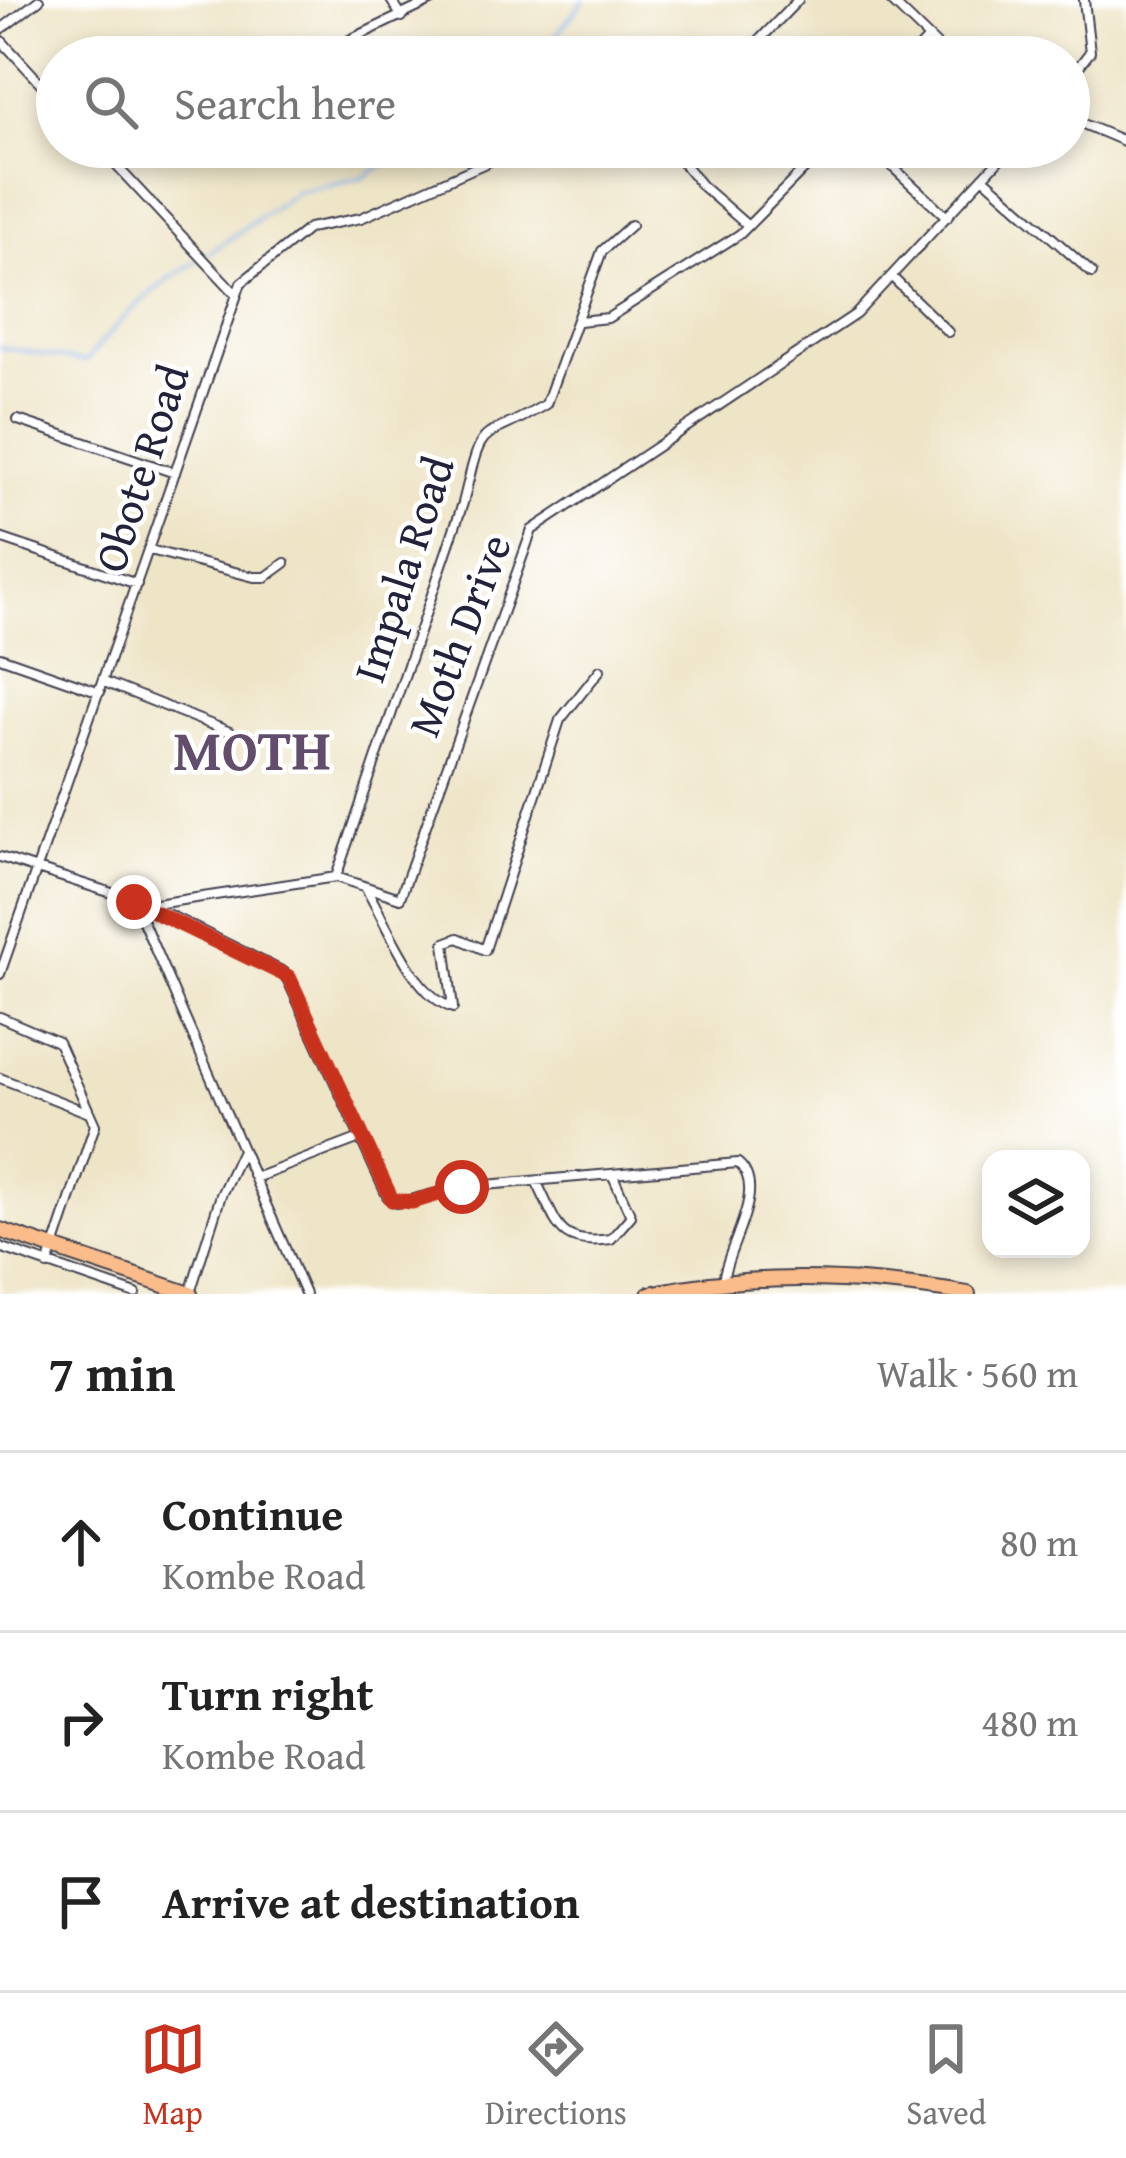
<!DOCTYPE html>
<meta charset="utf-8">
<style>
body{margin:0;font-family:"Gentium Book Plus",serif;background:#f6f6f6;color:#222}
.controls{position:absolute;right:36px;bottom:36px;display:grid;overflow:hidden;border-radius:24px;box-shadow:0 6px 18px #0003}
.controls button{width:108px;height:108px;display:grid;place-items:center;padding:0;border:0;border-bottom:3px solid #e0e0e0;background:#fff;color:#222;font:60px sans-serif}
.stop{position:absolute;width:36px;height:36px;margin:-27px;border:9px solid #c8321e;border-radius:50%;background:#fff}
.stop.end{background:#c8321e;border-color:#fff;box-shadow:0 3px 12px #0008}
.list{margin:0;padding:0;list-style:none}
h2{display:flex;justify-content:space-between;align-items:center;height:156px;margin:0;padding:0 48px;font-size:51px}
h2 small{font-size:39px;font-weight:400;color:#767676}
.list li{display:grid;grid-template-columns:78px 1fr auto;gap:36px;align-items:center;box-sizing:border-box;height:180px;padding:0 48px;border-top:3px solid #e0e0e0}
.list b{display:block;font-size:45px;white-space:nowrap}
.list p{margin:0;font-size:39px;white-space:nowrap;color:#767676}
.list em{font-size:39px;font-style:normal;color:#767676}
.icon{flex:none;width:66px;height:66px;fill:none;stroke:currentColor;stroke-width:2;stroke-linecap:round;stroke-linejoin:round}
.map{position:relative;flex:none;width:1126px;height:1294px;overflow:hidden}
.search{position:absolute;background:#fff;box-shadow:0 6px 18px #0003;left:36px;right:36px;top:36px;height:132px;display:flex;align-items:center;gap:30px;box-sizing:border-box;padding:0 42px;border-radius:66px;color:#767676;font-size:45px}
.sheet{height:696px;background:#fff}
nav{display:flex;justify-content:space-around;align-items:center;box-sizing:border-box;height:168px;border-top:3px solid #e0e0e0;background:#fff;font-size:33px;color:#767676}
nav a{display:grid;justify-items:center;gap:6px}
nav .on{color:#c8321e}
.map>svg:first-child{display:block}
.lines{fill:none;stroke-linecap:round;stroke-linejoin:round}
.stream{stroke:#84b6f1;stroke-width:3}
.minor-casing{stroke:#413f50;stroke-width:12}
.highway-casing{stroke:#413f50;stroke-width:18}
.minor{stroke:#fff;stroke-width:8}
.highway{stroke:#f9bc8a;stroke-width:14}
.route{stroke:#c8321e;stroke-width:15}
.labels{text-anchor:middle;stroke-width:9;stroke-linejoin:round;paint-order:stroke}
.street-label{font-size:45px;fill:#22223b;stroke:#fff}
.district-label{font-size:57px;font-weight:bold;fill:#624d6d;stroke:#fff}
</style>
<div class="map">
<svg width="1126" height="1294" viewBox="0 0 1126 1294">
<rect width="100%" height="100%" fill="#fff"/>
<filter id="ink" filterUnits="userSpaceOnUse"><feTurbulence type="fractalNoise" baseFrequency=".00833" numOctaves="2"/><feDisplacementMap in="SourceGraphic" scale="24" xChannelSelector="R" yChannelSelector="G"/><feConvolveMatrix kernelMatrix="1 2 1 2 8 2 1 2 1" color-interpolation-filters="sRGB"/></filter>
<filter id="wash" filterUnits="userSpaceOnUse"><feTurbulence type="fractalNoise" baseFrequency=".004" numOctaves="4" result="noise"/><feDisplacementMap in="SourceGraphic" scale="48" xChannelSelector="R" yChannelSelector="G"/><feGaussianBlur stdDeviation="2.7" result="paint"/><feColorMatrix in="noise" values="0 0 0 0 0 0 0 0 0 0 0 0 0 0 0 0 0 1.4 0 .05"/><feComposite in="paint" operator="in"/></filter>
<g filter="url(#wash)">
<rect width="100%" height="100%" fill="#eee4c6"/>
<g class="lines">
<path class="stream" d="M497,57L527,54L552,40L584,0
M209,253L296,192L364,177L411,147
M0,347L85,362C119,320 152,287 198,260"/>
</g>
</g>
<g filter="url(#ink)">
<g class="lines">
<g class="minor-casing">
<path id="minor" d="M391,0L402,17
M890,0L949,57
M0,30L39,0
M0,39L57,101
M314,57L433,0
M743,57L798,0
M911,57L928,39
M1069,79L1090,52L1084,0
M1069,118L1126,142
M99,147L235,293
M670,147L702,186L748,226
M871,147L947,217
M983,177L1092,273
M894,279L948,332
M579,321L608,318L740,234L826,147
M18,420L175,473
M0,538L137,584
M150,550L254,577H266L285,563
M0,657L100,692
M104,682L230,732
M0,857L149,905L284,972L387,1196L397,1203L462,1187L738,1163C769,1189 726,1248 723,1281
M336,877L463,503C485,413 476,447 546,404L602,251L631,225
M365,887C387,922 412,995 453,1008L445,943L458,938L485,950L560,720L600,670
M134,901L305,1294
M149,905L336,877L400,898L532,530L856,314L1011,147
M0,974L241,283L309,228L361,218L522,147
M0,1017L58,1042L95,1125L48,1265
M0,1078L89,1113
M255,1178L360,1138
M536,1181C558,1223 556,1247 611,1239L631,1216L613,1176
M0,1247L136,1294
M190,1293L221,1195L242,1150"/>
</g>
<g class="highway-casing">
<path id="highway" d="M0,1230L190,1294
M649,1294C754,1272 862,1276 968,1294"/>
</g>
<use href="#minor" class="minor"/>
<use href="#highway" class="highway"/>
</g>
</g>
<g class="lines" filter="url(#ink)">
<path class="route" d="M134,902L289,977L392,1200L412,1202L462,1187"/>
</g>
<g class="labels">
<g class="street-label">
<text transform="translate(141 468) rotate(-72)" y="16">Obote Road</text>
<text transform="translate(403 569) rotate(-72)" y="16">Impala Road</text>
<text transform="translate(459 635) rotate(-69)" y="16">Moth Drive</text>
</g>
<g class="district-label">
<text x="252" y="770">MOTH</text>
</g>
</g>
</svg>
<div class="controls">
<button><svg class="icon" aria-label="layers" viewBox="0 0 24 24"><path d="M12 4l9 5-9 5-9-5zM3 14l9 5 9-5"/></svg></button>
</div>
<div class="stop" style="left:462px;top:1187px"></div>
<div class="stop end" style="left:134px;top:902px"></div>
<div class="search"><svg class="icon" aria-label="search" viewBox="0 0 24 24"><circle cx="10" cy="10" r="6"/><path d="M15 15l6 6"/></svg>Search here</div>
</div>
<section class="sheet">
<h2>7 min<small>Walk · 560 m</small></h2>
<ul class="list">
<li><svg class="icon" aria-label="ahead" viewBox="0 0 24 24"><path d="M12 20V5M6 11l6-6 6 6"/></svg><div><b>Continue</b><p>Kombe Road</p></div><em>80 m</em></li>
<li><svg class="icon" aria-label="right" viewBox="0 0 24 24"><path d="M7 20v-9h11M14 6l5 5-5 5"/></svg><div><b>Turn right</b><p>Kombe Road</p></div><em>480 m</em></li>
<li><svg class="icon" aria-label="arrive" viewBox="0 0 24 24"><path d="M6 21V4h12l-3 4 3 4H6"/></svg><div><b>Arrive at destination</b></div></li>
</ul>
</section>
<nav>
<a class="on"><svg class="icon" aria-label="map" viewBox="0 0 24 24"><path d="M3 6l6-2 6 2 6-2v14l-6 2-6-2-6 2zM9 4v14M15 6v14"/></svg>Map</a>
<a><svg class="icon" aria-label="directions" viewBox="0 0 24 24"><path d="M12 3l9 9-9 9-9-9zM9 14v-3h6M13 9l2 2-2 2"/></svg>Directions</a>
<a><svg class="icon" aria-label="saved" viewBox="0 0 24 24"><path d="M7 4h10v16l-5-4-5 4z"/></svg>Saved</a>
</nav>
